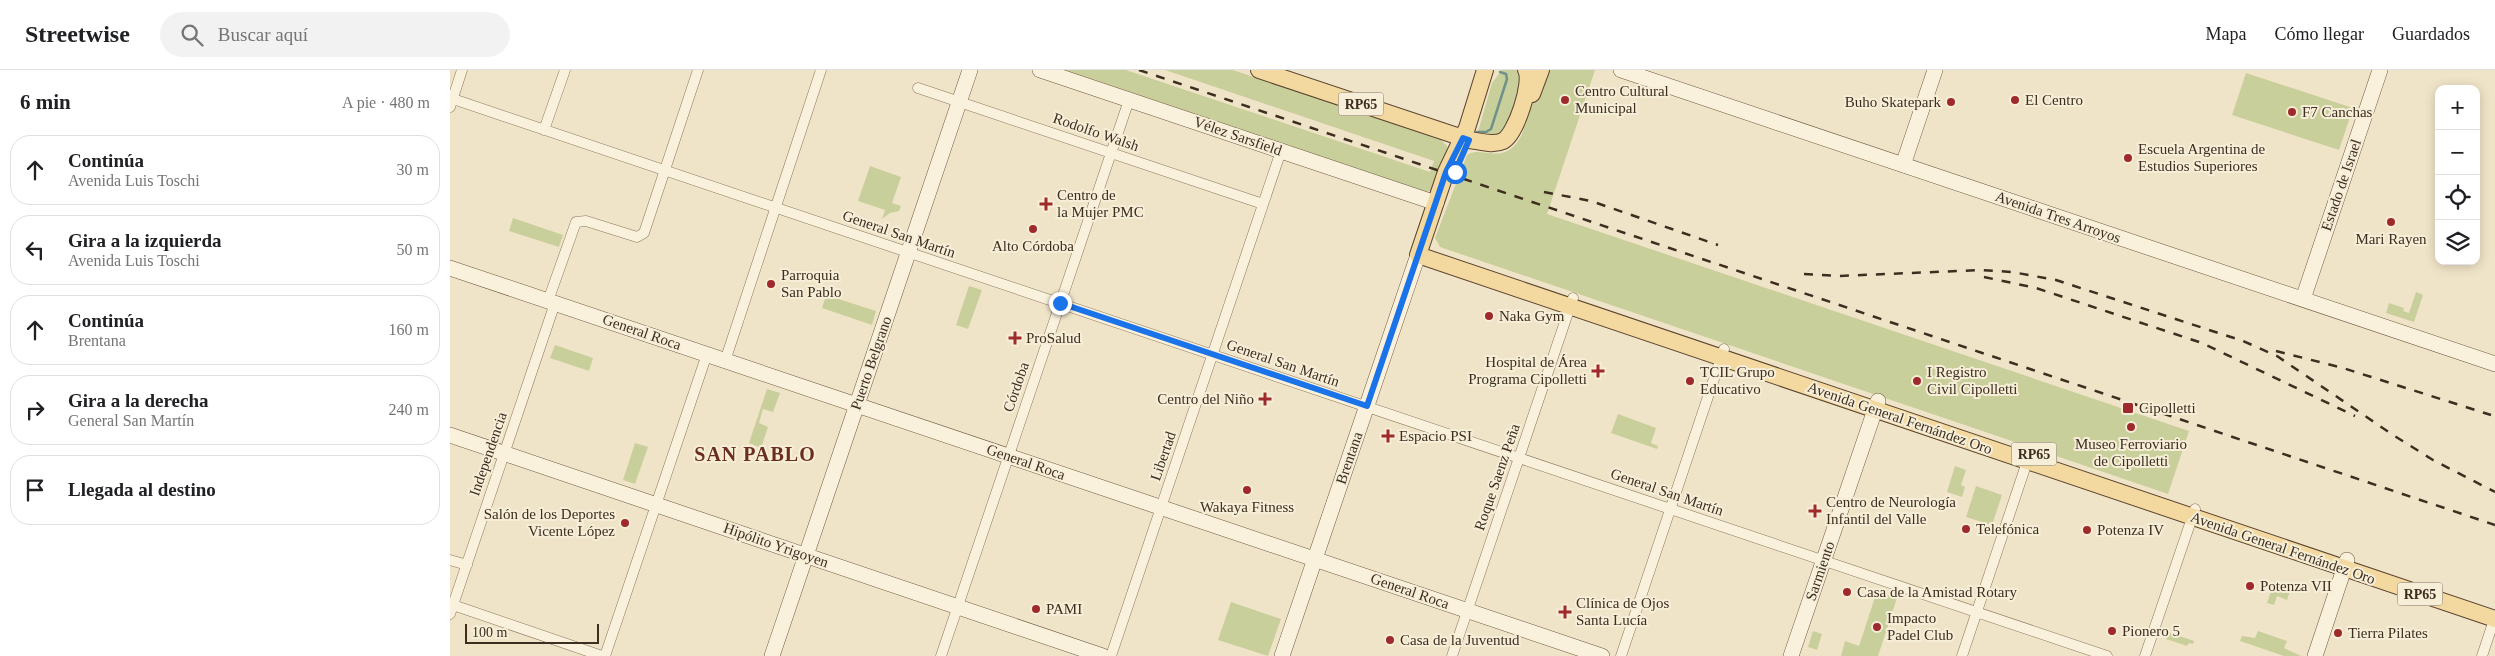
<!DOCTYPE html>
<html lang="es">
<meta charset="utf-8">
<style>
body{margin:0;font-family:"Times New Roman",serif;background:#f2f2f2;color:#202124}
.controls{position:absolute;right:15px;top:15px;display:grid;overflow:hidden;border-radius:10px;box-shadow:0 2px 12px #0003}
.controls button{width:45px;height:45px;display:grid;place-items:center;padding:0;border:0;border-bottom:1px solid #e0e0e0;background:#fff;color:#202124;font:25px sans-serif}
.scale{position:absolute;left:15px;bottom:12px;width:134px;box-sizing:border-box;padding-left:5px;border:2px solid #3d2e20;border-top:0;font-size:14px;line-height:18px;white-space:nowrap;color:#3d2e20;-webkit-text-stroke:4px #f7eed8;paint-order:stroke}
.stop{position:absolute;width:15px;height:15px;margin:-11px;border:4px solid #1a73e8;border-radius:50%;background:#fff}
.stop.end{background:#1a73e8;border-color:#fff;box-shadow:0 1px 5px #0008}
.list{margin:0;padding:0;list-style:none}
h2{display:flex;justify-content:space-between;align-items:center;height:65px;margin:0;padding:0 20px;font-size:21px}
h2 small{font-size:16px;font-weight:400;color:#757577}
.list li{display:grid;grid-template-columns:32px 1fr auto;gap:15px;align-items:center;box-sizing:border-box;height:70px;margin:0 10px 10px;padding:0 10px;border:1px solid #e0e0e0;border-radius:20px}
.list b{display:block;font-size:19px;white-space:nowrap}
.list p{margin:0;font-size:16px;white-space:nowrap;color:#757577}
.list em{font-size:16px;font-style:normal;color:#757577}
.icon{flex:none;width:28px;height:28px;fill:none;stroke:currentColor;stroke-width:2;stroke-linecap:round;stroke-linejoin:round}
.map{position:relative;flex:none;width:2045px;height:586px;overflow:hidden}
header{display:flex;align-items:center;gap:30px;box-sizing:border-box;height:70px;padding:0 25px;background:#fff;border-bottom:1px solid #e0e0e0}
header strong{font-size:24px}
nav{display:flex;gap:28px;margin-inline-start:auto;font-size:18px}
.search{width:350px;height:45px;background:#f2f2f2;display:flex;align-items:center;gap:12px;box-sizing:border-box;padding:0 18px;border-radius:28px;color:#757577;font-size:19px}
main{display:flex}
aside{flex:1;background:#fff}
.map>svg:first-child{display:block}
.green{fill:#c9cf9b}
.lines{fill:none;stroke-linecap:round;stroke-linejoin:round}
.stream{stroke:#6f938a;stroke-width:2.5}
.street-casing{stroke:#8d765c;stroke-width:11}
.secondary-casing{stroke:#6f573f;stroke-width:16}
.primary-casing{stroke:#5b4430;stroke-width:18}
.street{stroke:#faf1dc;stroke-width:10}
.secondary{stroke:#faf1dc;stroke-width:15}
.primary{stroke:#f3d9a0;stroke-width:16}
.rail{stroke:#3d2e20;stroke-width:2.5;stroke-dasharray:9 9;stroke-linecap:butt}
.route{stroke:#1a73e8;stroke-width:6}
.poi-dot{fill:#9e2a2b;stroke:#f7eed8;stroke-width:2}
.labels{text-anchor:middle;stroke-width:4;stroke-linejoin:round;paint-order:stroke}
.shield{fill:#f7eed8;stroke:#756857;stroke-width:1}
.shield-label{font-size:14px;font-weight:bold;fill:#3d2e20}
.poi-label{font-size:15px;fill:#3d2e20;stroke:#f7eed8;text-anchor:start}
.street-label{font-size:15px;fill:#3d2e20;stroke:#f7eed8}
.district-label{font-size:20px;font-weight:bold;letter-spacing:1px;fill:#6b2e1e;stroke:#f7eed8}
</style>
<header>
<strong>Streetwise</strong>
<div class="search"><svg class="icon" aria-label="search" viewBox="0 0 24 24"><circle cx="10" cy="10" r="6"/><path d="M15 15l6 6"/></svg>Buscar aquí</div>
<nav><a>Mapa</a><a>Cómo llegar</a><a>Guardados</a></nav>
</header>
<main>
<aside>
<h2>6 min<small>A pie · 480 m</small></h2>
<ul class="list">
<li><svg class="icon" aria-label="ahead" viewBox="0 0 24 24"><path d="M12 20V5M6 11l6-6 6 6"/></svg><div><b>Continúa</b><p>Avenida Luis Toschi</p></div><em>30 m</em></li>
<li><svg class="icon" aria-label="left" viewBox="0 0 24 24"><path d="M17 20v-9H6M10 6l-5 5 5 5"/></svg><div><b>Gira a la izquierda</b><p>Avenida Luis Toschi</p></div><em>50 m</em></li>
<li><svg class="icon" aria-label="ahead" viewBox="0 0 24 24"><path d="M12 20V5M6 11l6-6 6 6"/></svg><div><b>Continúa</b><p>Brentana</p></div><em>160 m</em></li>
<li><svg class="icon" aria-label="right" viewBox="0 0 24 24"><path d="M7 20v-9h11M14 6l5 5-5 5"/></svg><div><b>Gira a la derecha</b><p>General San Martín</p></div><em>240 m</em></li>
<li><svg class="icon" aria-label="arrive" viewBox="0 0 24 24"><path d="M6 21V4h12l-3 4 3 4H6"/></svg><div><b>Llegada al destino</b></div></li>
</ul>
</aside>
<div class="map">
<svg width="2045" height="586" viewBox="0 0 2045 586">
<rect width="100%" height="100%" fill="#f0e4c8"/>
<path class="green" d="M609,0H676L980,102L984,91L715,0H783L991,70L997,76V81L982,120L977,122Z
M1052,0H1070L1074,5L1054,67L1027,65L1042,13Z
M1094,0H1145L1097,144L1739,361L1718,424L990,177L985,168L1017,85C1031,74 1055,99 1072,64Z
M1796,3L1903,38L1889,80L1782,45Z
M420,96L451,107L442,133L451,136L449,141L440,143L432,149L435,140L408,131Z
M63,148L113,165L109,177L59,161Z
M519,216L532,220L518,259L506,255Z
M1966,222L1973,225L1964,252L1936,243L1939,233L1954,238L1953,241L1959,243Z
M376,225L426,241L422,255L372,238Z
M105,275L143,288L139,301L100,288Z
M317,319L330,323L323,342L313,339L309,353L318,357L311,378L299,373Z
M1168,344L1206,358L1201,373L1208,376L1207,379L1161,363Z
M185,373L198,377L185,414L173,410Z
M1505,396L1516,400L1511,415L1515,417L1512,427L1497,422Z
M1526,416L1552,425L1542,455L1516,447Z
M1824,512L1841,518L1837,530L1827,526L1824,535L1817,533Z
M1427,521L1447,528L1428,586H1391L1395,571L1409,576Z
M781,532L831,549L818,586L768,570Z
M1363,561L1372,564L1367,580L1358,577Z
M1808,561L1837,571L1834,578L1851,586H1834L1790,571L1792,566L1805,568Z
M1718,562L1744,571L1743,574L1739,573L1737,576L1716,569Z"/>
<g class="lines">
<path class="stream" d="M1027,62H1036L1041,59L1057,9L1056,4L1050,2"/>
<g class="street-casing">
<path id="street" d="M468,18L813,134
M0,28L1657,586
M0,37L12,0
M94,60L115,0
M98,231L126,152L136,151L187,167L194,163L248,0
M275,291L371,0
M0,490L17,495
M3,535L152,586
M0,544L105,233
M155,586L257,284
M491,586L679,30
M661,586L831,81
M1002,586L1123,228
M1171,586L1274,279
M1512,586L1580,383
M1695,586L1745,439
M2032,586L2045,547"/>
</g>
<g class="secondary-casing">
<path id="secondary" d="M590,0L986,133
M1171,0L2045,294
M1453,95L1485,0
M0,198L1152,586
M1853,229L1930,0
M0,365L653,586
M322,586L520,0
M832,586L968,185
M1341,586L1428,331
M1865,586L1897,490"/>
</g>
<g class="primary-casing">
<path id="primary" d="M809,0L1019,70C1030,71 1042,76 1053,71C1066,64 1083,12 1076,0
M1035,0L1017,58L996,102L968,185L2045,549
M1082,24L1091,0"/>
</g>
<use href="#street" class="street"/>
<use href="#secondary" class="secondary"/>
<use href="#primary" class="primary"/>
<path class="rail" d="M689,0L2045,455
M1094,122L1141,131L1268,175
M1354,204L1388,206L1531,200L1562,202L1606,210L1793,271L1827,286L1943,365L1983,390L2045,422
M1534,207L1586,218L1752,273L1905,346
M1826,281L1893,298L2041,345"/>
</g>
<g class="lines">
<path class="route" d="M610,233L917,336L996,102L1013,68L1019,70L1005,102"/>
</g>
<g class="poi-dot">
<circle cx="1115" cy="30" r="5"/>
<circle cx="1565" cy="30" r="5"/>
<circle cx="1501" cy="32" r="5"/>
<circle cx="1842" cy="42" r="5"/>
<circle cx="1678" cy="88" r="5"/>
<path d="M593.5 126.5h5v5h5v5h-5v5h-5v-5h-5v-5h5z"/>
<circle cx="1941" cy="152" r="5"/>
<circle cx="583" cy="159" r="5"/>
<circle cx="321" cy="214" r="5"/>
<circle cx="1039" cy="246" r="5"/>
<path d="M562.5 260.5h5v5h5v5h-5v5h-5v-5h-5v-5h5z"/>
<path d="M1145.5 293.5h5v5h5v5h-5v5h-5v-5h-5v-5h5z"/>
<circle cx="1240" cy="311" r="5"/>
<circle cx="1467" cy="311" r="5"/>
<path d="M812.5 321.5h5v5h5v5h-5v5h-5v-5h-5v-5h5z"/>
<rect x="1672" y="332" width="12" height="12" rx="2.5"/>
<circle cx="1681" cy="357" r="5"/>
<path d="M935.5 358.5h5v5h5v5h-5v5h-5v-5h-5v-5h5z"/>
<circle cx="797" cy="420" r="5"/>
<path d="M1362.5 433.5h5v5h5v5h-5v5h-5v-5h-5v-5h5z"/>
<circle cx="175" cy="453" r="5"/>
<circle cx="1516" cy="459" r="5"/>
<circle cx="1637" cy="460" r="5"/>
<circle cx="1800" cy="516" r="5"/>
<circle cx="1397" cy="522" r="5"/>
<circle cx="586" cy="539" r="5"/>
<path d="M1112.5 534.5h5v5h5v5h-5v5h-5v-5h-5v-5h5z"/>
<circle cx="1427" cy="557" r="5"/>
<circle cx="1662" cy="561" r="5"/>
<circle cx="1888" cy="563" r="5"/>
<circle cx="940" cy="570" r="5"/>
</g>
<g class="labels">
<g class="shield">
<rect x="888.5" y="22.5" width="45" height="23" rx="4"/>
<rect x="1561.5" y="372.5" width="45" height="23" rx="4"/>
<rect x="1947.5" y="512.5" width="45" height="23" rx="4"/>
</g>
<g class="shield-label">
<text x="911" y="39">RP65</text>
<text x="1584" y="389">RP65</text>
<text x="1970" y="529">RP65</text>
</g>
<g class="poi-label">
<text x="1125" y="26">Centro Cultural<tspan x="1125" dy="17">Municipal</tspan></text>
<text x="1575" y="35">El Centro</text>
<text x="1491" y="37" text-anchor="end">Buho Skatepark</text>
<text x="1852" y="47">F7 Canchas</text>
<text x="1688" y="84">Escuela Argentina de<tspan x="1688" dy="17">Estudios Superiores</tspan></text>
<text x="607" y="130">Centro de<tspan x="607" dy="17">la Mujer PMC</tspan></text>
<text x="1941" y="174" text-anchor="middle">Mari Rayen</text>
<text x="583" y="181" text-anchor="middle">Alto Córdoba</text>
<text x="331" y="210">Parroquia<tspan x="331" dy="17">San Pablo</tspan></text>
<text x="1049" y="251">Naka Gym</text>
<text x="576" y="273">ProSalud</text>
<text x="1137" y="297" text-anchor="end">Hospital de Área<tspan x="1137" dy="17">Programa Cipolletti</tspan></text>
<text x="1250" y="307">TCIL Grupo<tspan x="1250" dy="17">Educativo</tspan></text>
<text x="1477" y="307">I Registro<tspan x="1477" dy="17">Civil Cipolletti</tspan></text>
<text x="804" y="334" text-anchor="end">Centro del Niño</text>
<text x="1689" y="343">Cipolletti</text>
<text x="949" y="371">Espacio PSI</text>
<text x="1681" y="379" text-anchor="middle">Museo Ferroviario<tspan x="1681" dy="17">de Cipolletti</tspan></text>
<text x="1376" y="437">Centro de Neurología<tspan x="1376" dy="17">Infantil del Valle</tspan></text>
<text x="797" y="442" text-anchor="middle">Wakaya Fitness</text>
<text x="165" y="449" text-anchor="end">Salón de los Deportes<tspan x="165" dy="17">Vicente López</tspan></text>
<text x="1526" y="464">Telefónica</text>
<text x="1647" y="465">Potenza IV</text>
<text x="1810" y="521">Potenza VII</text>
<text x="1407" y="527">Casa de la Amistad Rotary</text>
<text x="1126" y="538">Clínica de Ojos<tspan x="1126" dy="17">Santa Lucía</tspan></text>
<text x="596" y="544">PAMI</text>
<text x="1437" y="553">Impacto<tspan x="1437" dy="17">Padel Club</tspan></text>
<text x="1672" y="566">Pionero 5</text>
<text x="1898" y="568">Tierra Pilates</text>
<text x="950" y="575">Casa de la Juventud</text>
</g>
<g class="street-label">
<text transform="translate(646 62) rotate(19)" y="5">Rodolfo Walsh</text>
<text transform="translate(788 66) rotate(19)" y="5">Vélez Sarsfield</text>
<text transform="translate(1891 115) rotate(-71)" y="5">Estado de Israel</text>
<text transform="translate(1608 147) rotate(19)" y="5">Avenida Tres Arroyos</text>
<text transform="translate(449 164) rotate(19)" y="5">General San Martín</text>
<text transform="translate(192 262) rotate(19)" y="5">General Roca</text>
<text transform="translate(421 293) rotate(-71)" y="5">Puerto Belgrano</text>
<text transform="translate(833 293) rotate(19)" y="5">General San Martín</text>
<text transform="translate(566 317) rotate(-71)" y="5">Córdoba</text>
<text transform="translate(1450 348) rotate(19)" y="5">Avenida General Fernández Oro</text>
<text transform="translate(38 384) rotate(-71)" y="5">Independencia</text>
<text transform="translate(713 386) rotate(-71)" y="5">Libertad</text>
<text transform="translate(899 388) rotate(-71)" y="5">Brentana</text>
<text transform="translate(576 392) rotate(19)" y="5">General Roca</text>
<text transform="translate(1047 407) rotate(-71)" y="5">Roque Saenz Peña</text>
<text transform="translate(1217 422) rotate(19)" y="5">General San Martín</text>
<text transform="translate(326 475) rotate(19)" y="5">Hipólito Yrigoyen</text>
<text transform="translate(1833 478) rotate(19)" y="5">Avenida General Fernández Oro</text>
<text transform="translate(1370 501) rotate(-71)" y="5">Sarmiento</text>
<text transform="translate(960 521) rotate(19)" y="5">General Roca</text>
</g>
<g class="district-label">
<text x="305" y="391">SAN PABLO</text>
</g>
</g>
</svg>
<div class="controls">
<button>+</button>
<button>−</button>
<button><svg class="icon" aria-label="locate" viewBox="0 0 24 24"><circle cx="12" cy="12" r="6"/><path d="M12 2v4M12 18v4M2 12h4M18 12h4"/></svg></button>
<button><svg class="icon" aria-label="layers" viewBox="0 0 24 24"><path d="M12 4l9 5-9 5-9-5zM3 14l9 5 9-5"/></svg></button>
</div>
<div class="scale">100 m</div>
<div class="stop" style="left:1005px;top:102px"></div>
<div class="stop end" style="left:610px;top:233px"></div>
</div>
</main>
